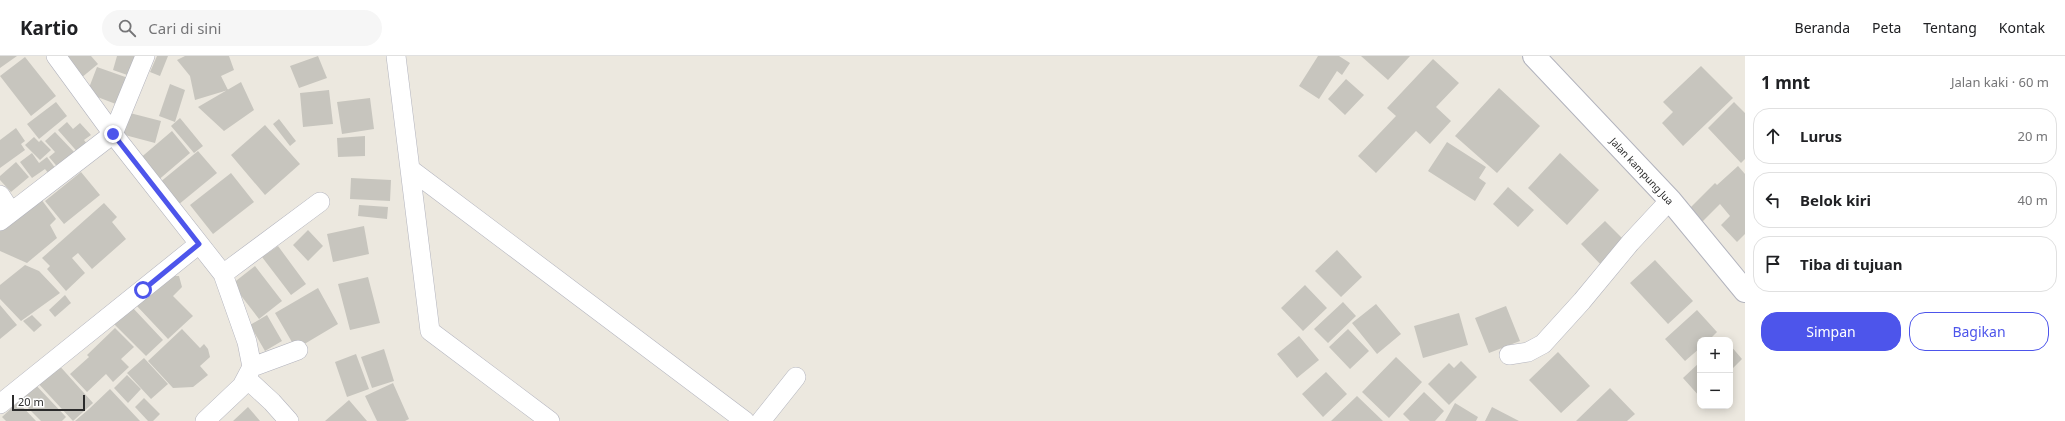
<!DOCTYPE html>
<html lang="id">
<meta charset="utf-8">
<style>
body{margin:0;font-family:"Noto Sans",sans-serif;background:#f6f6f6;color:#202124}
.controls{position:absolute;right:12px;bottom:12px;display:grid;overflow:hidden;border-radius:8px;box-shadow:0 2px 10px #0003}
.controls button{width:36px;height:36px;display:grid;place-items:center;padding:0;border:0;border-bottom:1px solid #e0e0e0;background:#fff;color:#202124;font:20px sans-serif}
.scale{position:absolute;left:12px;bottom:10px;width:73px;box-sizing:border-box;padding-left:4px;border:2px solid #2b2b2b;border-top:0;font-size:11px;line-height:14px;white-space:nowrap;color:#2b2b2b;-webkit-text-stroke:3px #fff;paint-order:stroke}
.stop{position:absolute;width:12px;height:12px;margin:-9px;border:3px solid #4d55eb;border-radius:50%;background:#fff}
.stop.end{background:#4d55eb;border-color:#fff;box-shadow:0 1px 4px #0008}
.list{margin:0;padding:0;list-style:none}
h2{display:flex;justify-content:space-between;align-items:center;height:52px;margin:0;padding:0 16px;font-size:17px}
h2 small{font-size:13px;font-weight:400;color:#757577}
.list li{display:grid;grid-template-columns:26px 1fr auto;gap:12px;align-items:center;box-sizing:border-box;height:56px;margin:0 8px 8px;padding:0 8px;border:1px solid #e0e0e0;border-radius:16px}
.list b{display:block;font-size:15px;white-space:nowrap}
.list em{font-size:13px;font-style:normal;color:#757577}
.actions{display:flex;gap:8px;padding:12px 16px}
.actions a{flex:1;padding:9px 0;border:1px solid #4d55eb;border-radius:16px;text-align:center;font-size:14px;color:#4d55eb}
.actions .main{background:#4d55eb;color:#fff}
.icon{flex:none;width:22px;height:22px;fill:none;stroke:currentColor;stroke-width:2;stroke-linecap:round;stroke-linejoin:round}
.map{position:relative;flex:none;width:1745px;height:365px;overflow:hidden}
header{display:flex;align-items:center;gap:24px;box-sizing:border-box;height:56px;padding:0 20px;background:#fff;border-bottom:1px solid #e0e0e0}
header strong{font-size:19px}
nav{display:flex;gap:22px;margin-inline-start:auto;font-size:14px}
.search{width:280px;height:36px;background:#f6f6f6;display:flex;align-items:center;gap:10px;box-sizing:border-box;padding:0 14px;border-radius:22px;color:#757577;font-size:15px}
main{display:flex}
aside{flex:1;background:#fff}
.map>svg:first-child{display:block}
.building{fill:#c7c5be}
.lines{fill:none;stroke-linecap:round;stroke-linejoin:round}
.street-casing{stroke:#b2b3bd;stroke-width:20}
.secondary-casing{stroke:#b2b3bd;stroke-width:24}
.street{stroke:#fff;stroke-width:19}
.secondary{stroke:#fff;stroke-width:22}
.route{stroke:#4d55eb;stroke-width:5}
.labels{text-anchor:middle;stroke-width:4;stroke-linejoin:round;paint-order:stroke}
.street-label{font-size:10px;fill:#2b2b2b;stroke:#fff}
</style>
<header>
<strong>Kartio</strong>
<div class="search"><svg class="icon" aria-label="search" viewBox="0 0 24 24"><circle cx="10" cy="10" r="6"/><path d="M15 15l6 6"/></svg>Cari di sini</div>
<nav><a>Beranda</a><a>Peta</a><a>Tentang</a><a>Kontak</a></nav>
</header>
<main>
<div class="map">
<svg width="1745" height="365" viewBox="0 0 1745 365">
<rect width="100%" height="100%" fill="#ece8df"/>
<path class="building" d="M0,0H17L0,12Z
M62,0H91L98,8L81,22Z
M117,0H140L133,21L113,14Z
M157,0H168L160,20L150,16Z
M185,0H229L234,14L221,20L228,34L195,44L190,20L177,4Z
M318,0L327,22L299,32L290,10Z
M1318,0H1339L1350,7L1342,19L1337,15L1319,43L1299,30Z
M1361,0H1410L1388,24Z
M25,1L56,40L31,60L0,20Z
M1433,3L1459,27L1436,51L1451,65L1430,88L1416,75L1376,117L1358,100L1396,60L1387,52Z
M1701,10L1733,42L1683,90L1662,67L1673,56L1663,46Z
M97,11L131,23L121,50L87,37Z
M1346,23L1364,39L1345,59L1328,43Z
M241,26L254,54L224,75L198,51Z
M170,28L185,34L175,66L159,60Z
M1499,32L1540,70L1497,117L1455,80Z
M329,34L333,68L303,71L300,37Z
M370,42L374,73L342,78L337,46Z
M56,46L67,60L39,83L27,68Z
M1734,46L1745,57V103L1741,107L1708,72Z
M126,56L161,65L155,87L121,78Z
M180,62L203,90L194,97L171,70Z
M279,63L296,85L290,90L273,68Z
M67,66L73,73L80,67L91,79L84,84L90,92L81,100L58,74Z
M265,69L300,108L265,139L231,99Z
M16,72L25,85L21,88L25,94L0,112V84Z
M172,75L190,97L156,126L138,104Z
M55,76L77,99L60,114L49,101L55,96L45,85Z
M365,80V100L338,101L337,82Z
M34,81L39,86L41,84L51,94L40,104L25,89Z
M1447,86L1486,111L1479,122L1486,127L1475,145L1428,115Z
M198,95L217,117L178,149L159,127Z
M32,97L39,107L47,101L56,113L49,118L45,113L32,122L20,106Z
M1560,97L1599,134L1567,169L1528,132Z
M16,106L29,121L11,136L0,124V120Z
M1738,110L1745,118V178L1737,186L1721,169L1730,160L1720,148L1702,166L1689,153L1715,127L1717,129Z
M81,116L100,139L64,168L45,145Z
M231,117L254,146L213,178L190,149Z
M351,122L391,124L390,145L350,143Z
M1508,131L1534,154L1518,171L1493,148Z
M41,143L56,163L50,169L57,182L27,207L0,195V171Z
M104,147L117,161L112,166L126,183L92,213L78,197L72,202L85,217L66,235L47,213L50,210L42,202Z
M359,149L388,151L387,163L358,160Z
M1605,165L1628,188L1604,212L1581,188Z
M364,170L369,198L333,206L327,178Z
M308,174L323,190L308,205L293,189Z
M278,190L306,228L291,239L262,201Z
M1337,194L1362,221L1341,241L1315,215Z
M1655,204L1693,245L1668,268L1630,227Z
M25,209L39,215L60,237L21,265L0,243V229Z
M255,210L282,245L259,263L232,228Z
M168,220H179L182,231L173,240L193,260L168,283L135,248Z
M368,221L380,267L350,274L338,228Z
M1305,229L1327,252L1303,275L1281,252Z
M318,232L338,268L296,293L275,257Z
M65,239L71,247L55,261L49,254Z
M1343,246L1356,260L1328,287L1314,273Z
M1376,248L1401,278L1377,298L1352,267Z
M0,249L17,269L0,283Z
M1506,250L1520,285L1489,297L1475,262Z
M132,251L163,284L146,300L114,268Z
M1697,254L1717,276L1709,284H1700V292L1685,305L1665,283Z
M1459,257L1468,289L1423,302L1414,270Z
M32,259L42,269L34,276L23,265Z
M267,259L282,285L265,295L250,269Z
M115,272L134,291L121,303L129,311L113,326L106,318L87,336L70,318L89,301L87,299Z
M182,273L200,292L204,288L208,293L210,301L200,310L208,319L193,331L173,332L148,305Z
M1348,273L1369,295L1350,313L1329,291Z
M1299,280L1319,304L1297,322L1277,298Z
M1730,289L1742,303L1730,315Z
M384,293L394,325L372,332L361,301Z
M1558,296L1590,330L1561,357L1529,324Z
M356,298L369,333L347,341L335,306Z
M1396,301L1422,326L1389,362L1362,336Z
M144,302L168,328L151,343L127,317Z
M1461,305L1477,321L1449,349L1428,328L1449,307L1454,312Z
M1700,306V341L1683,322Z
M57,307L93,347L73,365L36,325Z
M1326,316L1347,338L1323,361L1302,338Z
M127,319L141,333L128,347L114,332Z
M33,326L66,361L62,365H41L17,341Z
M393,327L409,363L405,365H377L365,340Z
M1610,332L1635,358L1627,365H1576Z
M110,333L140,365H75L89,353Z
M1424,336L1444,355L1435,365H1410L1403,358Z
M1357,340L1383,365H1331Z
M144,342L160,358L153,365H148L135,351Z
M349,344L367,365H325Z
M18,346L36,365H6L2,361Z
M1455,347L1478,361L1476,365H1445Z
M248,351L260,365H233Z
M1492,351L1519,365H1485Z"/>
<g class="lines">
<g class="street-casing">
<path id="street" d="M56,0L113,78L223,218L247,286L252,311L242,330L205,365
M396,0L430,275L550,365
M410,113L745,365
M0,139L11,156
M0,165L113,78L145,0
M223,218L320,146
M1509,299L1528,296L1543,288L1582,245L1630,187L1670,144
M252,311L298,294
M247,323L272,346L289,365
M0,348L199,188
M761,365L796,321"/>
</g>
<g class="secondary-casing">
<path id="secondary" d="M1534,0L1670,144L1745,235"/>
</g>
<use href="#street" class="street"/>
<use href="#secondary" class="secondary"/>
</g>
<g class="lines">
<path class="route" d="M113,78L199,188L143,234"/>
</g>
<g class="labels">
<g class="street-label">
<text transform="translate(1642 115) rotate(47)" y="4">Jalan kampung Jua</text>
</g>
</g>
</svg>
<div class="controls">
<button>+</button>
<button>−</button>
</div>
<div class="scale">20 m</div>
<div class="stop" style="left:143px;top:234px"></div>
<div class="stop end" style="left:113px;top:78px"></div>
</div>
<aside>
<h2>1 mnt<small>Jalan kaki · 60 m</small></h2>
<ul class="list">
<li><svg class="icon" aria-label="ahead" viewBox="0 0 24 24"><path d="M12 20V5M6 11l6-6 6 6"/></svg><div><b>Lurus</b></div><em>20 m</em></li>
<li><svg class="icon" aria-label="left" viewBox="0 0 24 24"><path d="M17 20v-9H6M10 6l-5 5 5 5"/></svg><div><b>Belok kiri</b></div><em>40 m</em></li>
<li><svg class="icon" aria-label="arrive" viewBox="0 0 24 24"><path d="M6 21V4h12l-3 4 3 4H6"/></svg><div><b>Tiba di tujuan</b></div></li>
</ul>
<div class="actions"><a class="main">Simpan</a><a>Bagikan</a></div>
</aside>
</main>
